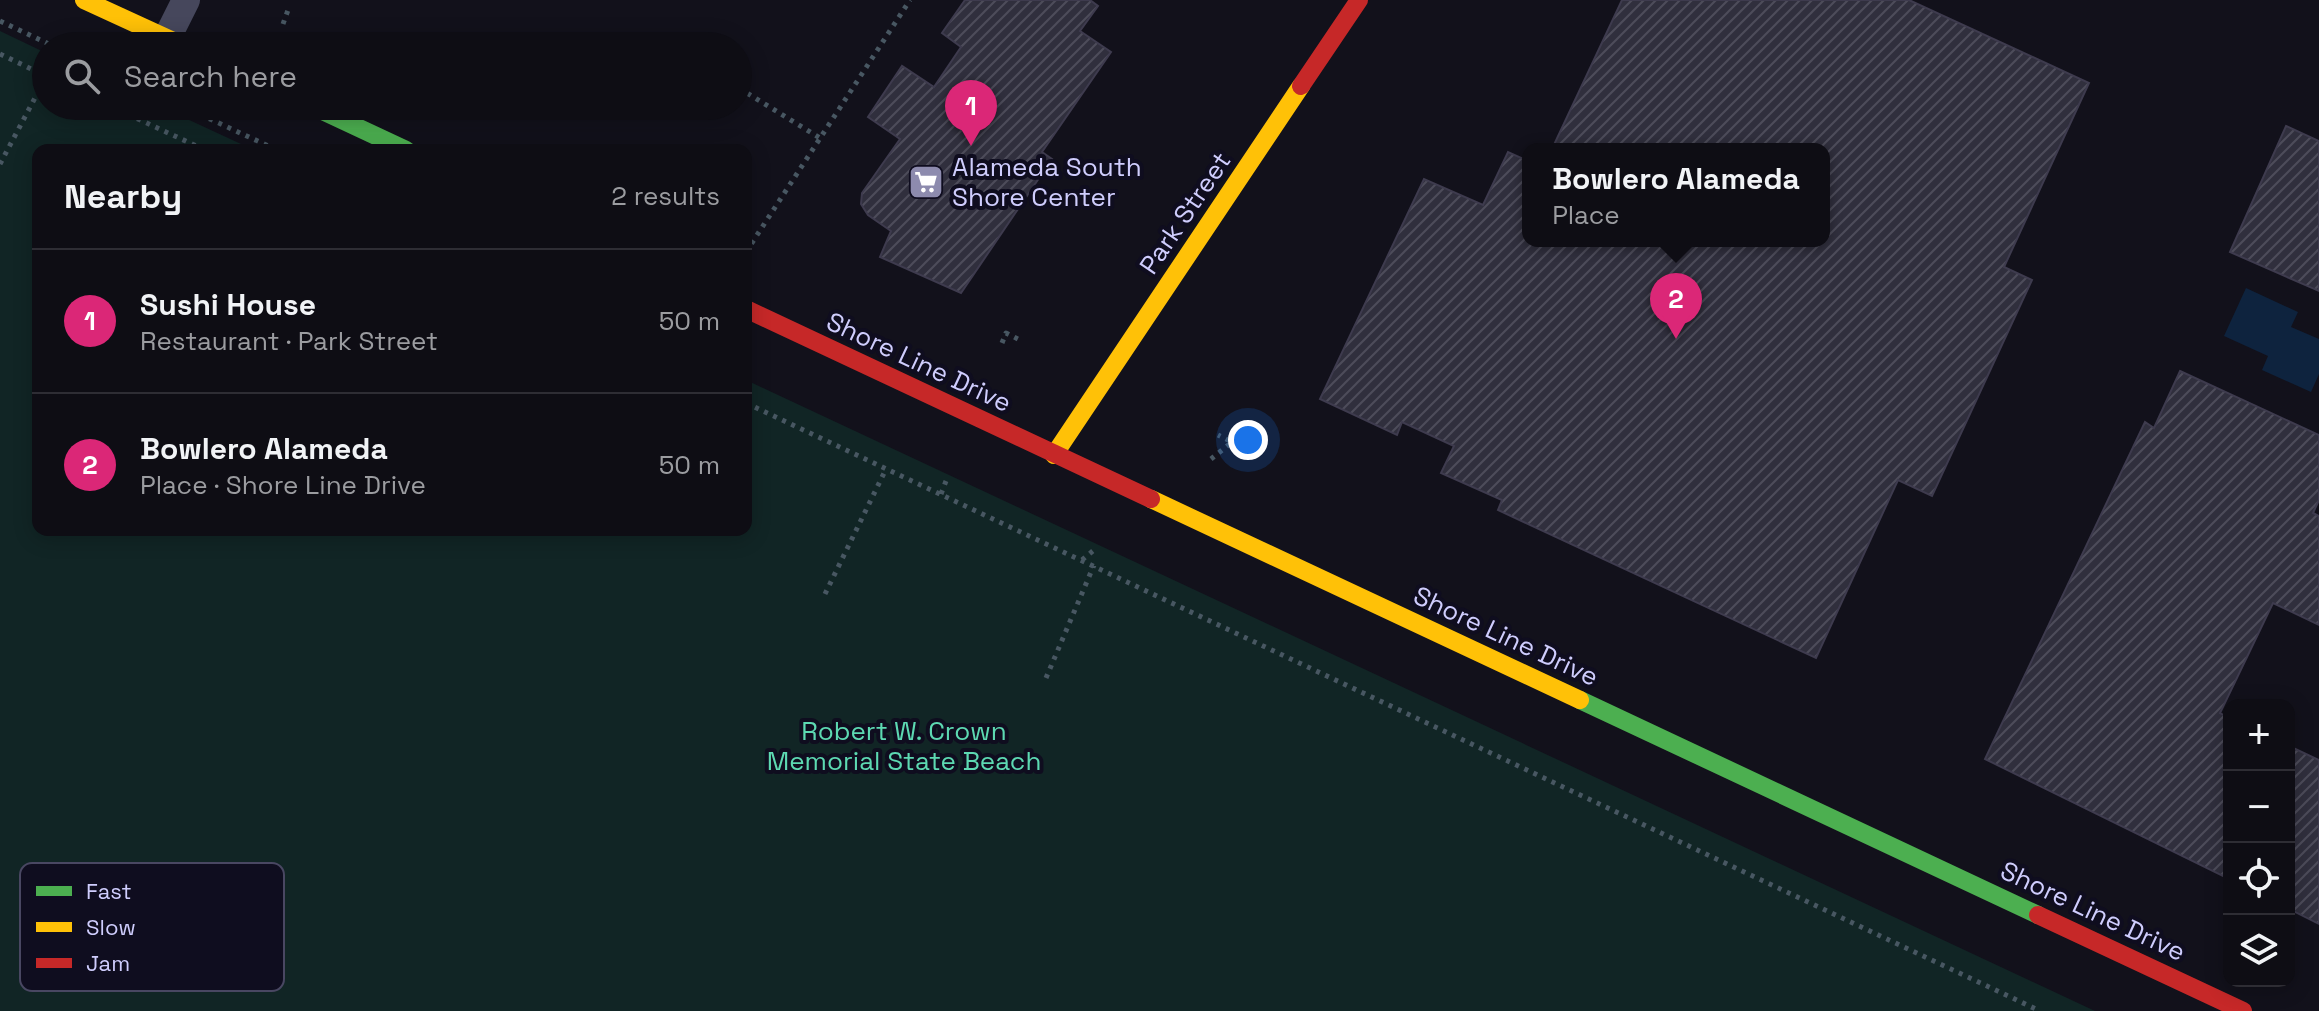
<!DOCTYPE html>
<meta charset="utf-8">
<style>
body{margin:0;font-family:"Space Grotesk",sans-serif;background:#1c1b22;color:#f1f3f6}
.controls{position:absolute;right:24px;bottom:24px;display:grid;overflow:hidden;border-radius:16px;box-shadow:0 4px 20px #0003}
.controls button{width:72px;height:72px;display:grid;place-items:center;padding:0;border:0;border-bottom:2px solid #2e2d34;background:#0e0d14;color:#f1f3f6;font:40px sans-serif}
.you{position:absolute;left:1248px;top:440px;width:28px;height:28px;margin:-20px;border:6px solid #fff;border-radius:50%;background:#1a73e8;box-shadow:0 0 0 12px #1a73e833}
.badge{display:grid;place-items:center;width:52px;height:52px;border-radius:50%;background:#db2777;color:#fff;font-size:26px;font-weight:700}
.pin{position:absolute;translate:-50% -66px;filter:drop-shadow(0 2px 4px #0008)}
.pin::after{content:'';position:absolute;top:42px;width:28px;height:24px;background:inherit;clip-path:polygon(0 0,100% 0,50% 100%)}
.popup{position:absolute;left:1522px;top:143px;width:308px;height:104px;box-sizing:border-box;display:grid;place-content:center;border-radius:16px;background:#0e0d14;filter:drop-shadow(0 2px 6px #0005);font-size:26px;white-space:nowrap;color:#9b9ca0}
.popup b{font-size:30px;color:#f1f3f6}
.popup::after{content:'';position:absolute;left:50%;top:100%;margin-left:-16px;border:16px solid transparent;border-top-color:#0e0d14}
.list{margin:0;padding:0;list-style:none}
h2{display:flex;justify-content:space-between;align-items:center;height:104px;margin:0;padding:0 32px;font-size:34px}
h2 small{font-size:26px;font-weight:400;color:#9b9ca0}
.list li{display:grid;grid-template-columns:52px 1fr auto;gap:24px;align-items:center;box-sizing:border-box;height:144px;padding:0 32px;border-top:2px solid #2e2d34}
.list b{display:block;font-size:30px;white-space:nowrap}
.list p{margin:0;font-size:26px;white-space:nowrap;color:#9b9ca0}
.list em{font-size:26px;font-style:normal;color:#9b9ca0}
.icon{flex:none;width:44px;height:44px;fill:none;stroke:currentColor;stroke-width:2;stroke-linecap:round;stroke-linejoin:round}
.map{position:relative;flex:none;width:2319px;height:1011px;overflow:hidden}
.search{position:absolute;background:#0e0d14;box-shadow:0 4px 20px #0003;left:32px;top:32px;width:720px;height:88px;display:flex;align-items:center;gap:20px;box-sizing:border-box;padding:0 28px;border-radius:44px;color:#9b9ca0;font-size:30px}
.panel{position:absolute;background:#0e0d14;box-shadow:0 4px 20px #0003;left:32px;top:144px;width:720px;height:392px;border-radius:16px}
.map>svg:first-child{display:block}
.green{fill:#112525}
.water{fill:#0e233e}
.building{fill:url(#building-hatch);stroke:#3e3b4e;stroke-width:2}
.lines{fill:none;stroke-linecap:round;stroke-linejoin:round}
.path{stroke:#485762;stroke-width:5;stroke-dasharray:4 6;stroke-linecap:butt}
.lane{stroke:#46475c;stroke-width:28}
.fast{stroke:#4caf50;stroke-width:18}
.slow{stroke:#ffc107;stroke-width:18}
.jam{stroke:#c62828;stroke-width:18}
.labels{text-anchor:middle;stroke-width:8;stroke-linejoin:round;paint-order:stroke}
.poi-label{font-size:26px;fill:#cfcdfd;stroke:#0f0d1f;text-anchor:start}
.street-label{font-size:26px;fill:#cfcdfd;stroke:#0f0d1f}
.park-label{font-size:26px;fill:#5dd9b2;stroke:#0f0d1f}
.key{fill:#0f0d1f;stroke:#494762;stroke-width:2}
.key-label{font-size:22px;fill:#cfcdfd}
</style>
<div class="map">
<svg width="2319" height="1011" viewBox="0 0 2319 1011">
<defs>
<pattern id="building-hatch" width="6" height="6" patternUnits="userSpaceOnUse" patternTransform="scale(2)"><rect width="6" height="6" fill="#302f3d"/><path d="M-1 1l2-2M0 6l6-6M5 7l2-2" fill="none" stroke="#4d4c5a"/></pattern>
</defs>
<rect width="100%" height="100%" fill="#12111b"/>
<path class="green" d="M0,31L46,53V106H159L254,150H38V530H746V380L2095,1011H0Z"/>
<path class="water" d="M2246,288L2298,312L2291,327L2319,339V374L2311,392L2262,370L2268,356L2224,336Z"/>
<path class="building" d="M965,0H1090L1098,6L1080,31L1111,52L1042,152L1052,159L961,293L880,257L891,231L868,215L861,204L862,193L900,139L868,117L902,66L934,87L961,47L942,33Z
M1622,0H1909L2089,83L2004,267L2032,280L1932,496L1898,480L1816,658L1498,510L1502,500L1441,473L1454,446L1402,422L1397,435L1320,399L1424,179L1483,205L1508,152L1528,161V241H1824V149H1552Z
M2286,126L2319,141V291L2230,252Z
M2180,371L2319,435V500L2313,513L2319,516V625L2273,603L2220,713L2229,718V879L1985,759L2145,422L2154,428Z
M2289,746L2319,760V924L2289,909Z"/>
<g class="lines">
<path class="path" d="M0,21L53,46
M283,24L288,10
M0,54L46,76
M738,77L742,90L820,138
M110,106L205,150
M182,106L277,150
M225,150L228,143
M0,164L46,77
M746,252L910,0
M1002,343L1006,333L1020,340
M746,403L2040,1011
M1211,459L1232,442L1218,435
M941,494L946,481
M1082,560L1094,550
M825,594L886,469
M1046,678L1094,565"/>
<path class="lane" d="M167,38L186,0"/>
<path class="fast" d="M312,106L406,150
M1580,700L2038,915"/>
<path class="slow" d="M84,0L184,46
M1054,455L1301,86
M1151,499L1580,700"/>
<path class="jam" d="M1301,86L1359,0
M746,309L1151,499
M2038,915L2243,1011"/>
</g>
<defs>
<g id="supermarket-square" transform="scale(1.8)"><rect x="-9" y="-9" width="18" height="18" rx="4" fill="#8d8bae" stroke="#0f0d1f"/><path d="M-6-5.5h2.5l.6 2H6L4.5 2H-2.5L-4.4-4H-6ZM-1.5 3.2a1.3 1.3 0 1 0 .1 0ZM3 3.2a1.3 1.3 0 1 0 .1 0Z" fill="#fff"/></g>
</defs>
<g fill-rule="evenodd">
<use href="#supermarket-square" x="926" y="182"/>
</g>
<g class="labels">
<g class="poi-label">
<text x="952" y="176">Alameda South<tspan x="952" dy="30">Shore Center</tspan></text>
</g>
<g class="street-label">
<text transform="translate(1185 213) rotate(-56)" y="9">Park Street</text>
<text transform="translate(919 362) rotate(25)" y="9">Shore Line Drive</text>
<text transform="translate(1506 636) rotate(25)" y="9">Shore Line Drive</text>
<text transform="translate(2093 911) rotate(25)" y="9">Shore Line Drive</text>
</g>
<g class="park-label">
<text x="904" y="740">Robert W. Crown<tspan x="904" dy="30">Memorial State Beach</tspan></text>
</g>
</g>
<rect x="20" y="863" width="264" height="128" rx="12" class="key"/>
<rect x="36" y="886" width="36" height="10" fill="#4caf50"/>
<rect x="36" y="922" width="36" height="10" fill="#ffc107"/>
<rect x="36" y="958" width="36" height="10" fill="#c62828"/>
<g class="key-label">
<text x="86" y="899">Fast</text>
<text x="86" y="935">Slow</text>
<text x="86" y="971">Jam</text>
</g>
</svg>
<div class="controls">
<button>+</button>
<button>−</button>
<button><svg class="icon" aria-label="locate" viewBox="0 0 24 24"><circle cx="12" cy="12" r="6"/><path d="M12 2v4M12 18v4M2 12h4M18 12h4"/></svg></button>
<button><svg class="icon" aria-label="layers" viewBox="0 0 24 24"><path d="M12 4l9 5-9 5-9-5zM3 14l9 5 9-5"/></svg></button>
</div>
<div class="you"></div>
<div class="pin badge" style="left:971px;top:146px">1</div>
<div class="pin badge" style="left:1676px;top:339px">2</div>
<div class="popup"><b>Bowlero Alameda</b>Place</div>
<div class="search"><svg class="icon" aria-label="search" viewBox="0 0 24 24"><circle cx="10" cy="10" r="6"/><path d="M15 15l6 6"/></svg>Search here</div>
<section class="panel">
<h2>Nearby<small>2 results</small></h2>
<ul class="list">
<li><span class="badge">1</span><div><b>Sushi House</b><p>Restaurant · Park Street</p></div><em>50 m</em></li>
<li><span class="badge">2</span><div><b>Bowlero Alameda</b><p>Place · Shore Line Drive</p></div><em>50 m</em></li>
</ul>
</section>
</div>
